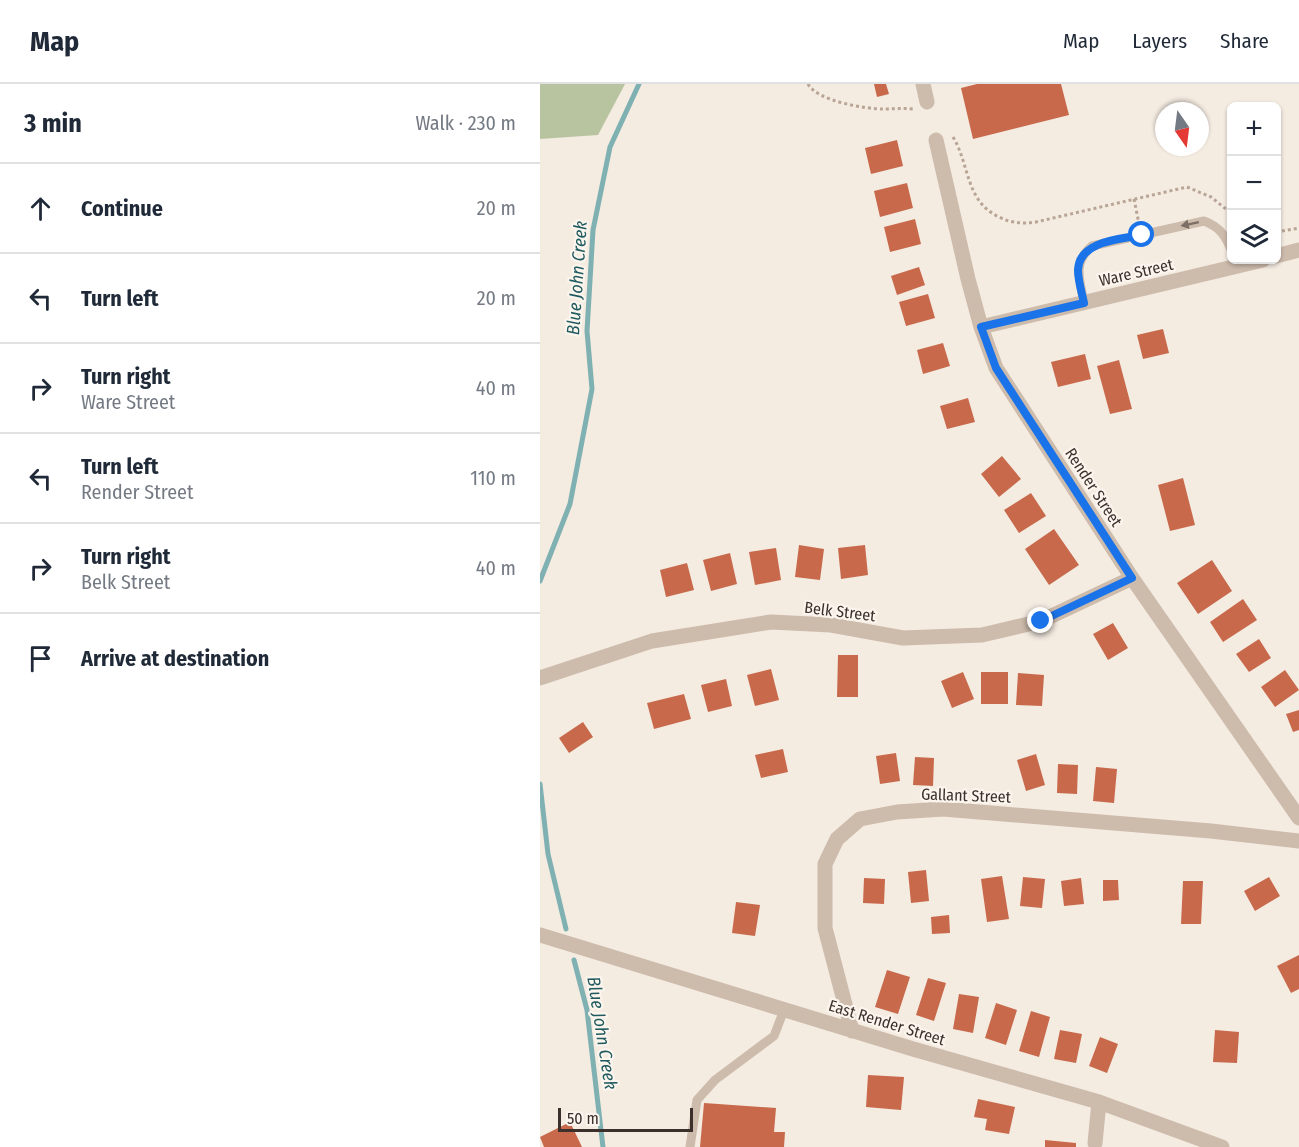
<!DOCTYPE html>
<meta charset="utf-8">
<style>
body{margin:0;font-family:"Fira Sans Condensed",sans-serif;background:#f6f6f7;color:#1f2937}
.controls{position:absolute;right:18px;top:18px;display:grid;overflow:hidden;border-radius:9px;box-shadow:0 2px 4px #0004}
.controls button{width:54px;height:54px;display:grid;place-items:center;padding:0;border:0;border-bottom:2px solid #e0e1e3;background:#fff;color:#1f2937;font:30px sans-serif}
.compass{position:absolute;left:615px;top:18px;width:54px;height:54px;border-radius:50%;background:#fff;box-shadow:0 2px 4px #0004;rotate:166deg}
.scale{position:absolute;left:18px;bottom:15px;width:135px;box-sizing:border-box;padding-left:6px;border:3px solid #3b302b;border-top:0;font-size:16px;line-height:21px;white-space:nowrap;color:#3b302b;-webkit-text-stroke:4px #fbf5ee;paint-order:stroke}
.stop{position:absolute;width:18px;height:18px;margin:-14px;border:4px solid #1a73e8;border-radius:50%;background:#fff}
.stop.end{background:#1a73e8;border-color:#fff;box-shadow:0 2px 6px #0008}
.list{margin:0;padding:0;list-style:none}
h2{display:flex;justify-content:space-between;align-items:center;height:78px;margin:0;padding:0 24px;font-size:26px}
h2 small{font-size:20px;font-weight:400;color:#747a83}
.list li{display:grid;grid-template-columns:39px 1fr auto;gap:18px;align-items:center;box-sizing:border-box;height:90px;padding:0 24px;border-top:2px solid #e0e1e3}
.list b{display:block;font-size:22px;white-space:nowrap}
.list p{margin:0;font-size:20px;white-space:nowrap;color:#747a83}
.list em{font-size:20px;font-style:normal;color:#747a83}
.icon{flex:none;width:33px;height:33px;fill:none;stroke:currentColor;stroke-width:2;stroke-linecap:round;stroke-linejoin:round}
.map{position:relative;flex:none;width:759px;height:1063px;overflow:hidden}
header{display:flex;align-items:center;gap:36px;box-sizing:border-box;height:84px;padding:0 30px;background:#fff;border-bottom:2px solid #e0e1e3}
header strong{font-size:28px}
nav{display:flex;gap:33px;margin-inline-start:auto;font-size:21px}
main{display:flex}
aside{flex:1;background:#fff}
.map>svg:first-child{display:block}
.green{fill:#b8c4a0}
.lines{fill:none;stroke-linecap:round;stroke-linejoin:round}
.stream{stroke:#7fb0b2;stroke-width:5}
.building{fill:#c8694b}
.path{stroke:#b9a596;stroke-width:3;stroke-dasharray:3 3;stroke-linecap:butt}
.service{stroke:#cdbbac;stroke-width:9}
.minor{stroke:#cdbbac;stroke-width:15}
.oneway{fill:#7d6f65}
.route{stroke:#1a73e8;stroke-width:8}
.labels{text-anchor:middle;stroke-width:4.5;stroke-linejoin:round;paint-order:stroke}
.street-label{font-size:16px;fill:#3b302b;stroke:#fbf5ee}
.water-label{font-size:18px;font-style:italic;fill:#1f5a5e;stroke:#fbf5ee}
</style>
<header>
<strong>Map</strong>
<nav><a>Map</a><a>Layers</a><a>Share</a></nav>
</header>
<main>
<aside>
<h2>3 min<small>Walk · 230 m</small></h2>
<ul class="list">
<li><svg class="icon" aria-label="ahead" viewBox="0 0 24 24"><path d="M12 20V5M6 11l6-6 6 6"/></svg><div><b>Continue</b></div><em>20 m</em></li>
<li><svg class="icon" aria-label="left" viewBox="0 0 24 24"><path d="M17 20v-9H6M10 6l-5 5 5 5"/></svg><div><b>Turn left</b></div><em>20 m</em></li>
<li><svg class="icon" aria-label="right" viewBox="0 0 24 24"><path d="M7 20v-9h11M14 6l5 5-5 5"/></svg><div><b>Turn right</b><p>Ware Street</p></div><em>40 m</em></li>
<li><svg class="icon" aria-label="left" viewBox="0 0 24 24"><path d="M17 20v-9H6M10 6l-5 5 5 5"/></svg><div><b>Turn left</b><p>Render Street</p></div><em>110 m</em></li>
<li><svg class="icon" aria-label="right" viewBox="0 0 24 24"><path d="M7 20v-9h11M14 6l5 5-5 5"/></svg><div><b>Turn right</b><p>Belk Street</p></div><em>40 m</em></li>
<li><svg class="icon" aria-label="arrive" viewBox="0 0 24 24"><path d="M6 21V4h12l-3 4 3 4H6"/></svg><div><b>Arrive at destination</b></div></li>
</ul>
</aside>
<div class="map">
<svg width="759" height="1063" viewBox="0 0 759 1063">
<rect width="100%" height="100%" fill="#f4ebe1"/>
<path class="green" d="M0,0H85L58,51L0,55Z"/>
<g class="lines">
<path class="stream" d="M0,497L30,420L52,305L47,247L53,146L70,63L99,0
M0,700L8,770L26,845
M34,876L47,926L63,1063"/>
</g>
<path class="building" d="M334,0H346L349,10L337,13Z
M437,0H521L529,31L433,55L421,4Z
M357,56L363,82L331,90L325,64Z
M367,99L373,124L340,133L334,107Z
M375,135L381,160L350,168L344,143Z
M379,183L385,201L357,211L351,192Z
M388,210L395,234L366,242L359,218Z
M623,245L629,269L603,275L597,251Z
M403,259L410,282L383,290L377,266Z
M545,270L551,295L518,303L511,278Z
M579,276L592,325L570,330L557,282Z
M428,314L435,338L407,345L400,322Z
M462,372L481,395L459,413L441,390Z
M643,394L655,441L630,447L618,401Z
M491,409L506,432L479,449L464,426Z
M514,445L539,481L509,501L485,465Z
M259,461L284,465L280,496L255,493Z
M325,461L328,491L301,495L298,464Z
M236,464L241,496L215,501L209,468Z
M190,469L197,500L171,507L163,476Z
M672,476L692,507L658,530L637,499Z
M147,479L154,506L126,513L120,486Z
M703,515L717,536L683,558L670,538Z
M573,539L588,564L568,576L553,550Z
M719,555L731,574L709,588L696,570Z
M298,571H318V613H297Z
M231,585L239,616L215,622L207,591Z
M745,586L759,606L735,623L721,603Z
M423,588L434,615L412,624L401,597Z
M441,588H468V620H441Z
M478,589L504,591L502,622L476,621Z
M186,595L192,622L168,628L161,601Z
M144,610L151,635L114,645L107,619Z
M759,626V646L753,648L746,630Z
M43,638L53,653L29,669L19,654Z
M243,665L248,688L221,694L215,671Z
M356,669L360,697L340,700L336,672Z
M496,670L505,701L486,707L477,676Z
M375,673L394,674L393,702L373,701Z
M518,680L538,681L537,710L517,709Z
M556,683L577,685L574,719L553,717Z
M386,786L389,817L371,819L368,788Z
M462,792L469,835L447,838L441,795Z
M483,793L505,795L502,824L480,822Z
M729,793L740,812L715,827L704,807Z
M324,794L345,795L344,820L323,819Z
M541,794L544,820L524,822L521,797Z
M563,796H578L579,816L563,817Z
M643,797H663L661,840H641Z
M196,818L220,821L215,852L192,849Z
M409,831L410,849L392,850L391,833Z
M759,871V905L751,909L737,882Z
M347,886L370,893L358,930L335,923Z
M388,894L406,899L394,937L376,931Z
M419,910L439,913L433,949L413,945Z
M456,919L477,926L466,961L445,954Z
M491,927L510,933L499,973L479,967Z
M520,946L542,950L536,979L514,975Z
M675,946L699,948L697,979L673,978Z
M560,953L578,960L567,989L549,982Z
M328,991L364,993L361,1026L326,1023Z
M438,1015L475,1023L469,1050L445,1046L447,1035L434,1033Z
M164,1019L236,1024L234,1048H245L244,1063H160Z
M30,1038L42,1063H4L0,1053Z
M505,1056L536,1059V1063H505Z"/>
<g class="lines">
<path class="path" d="M268,0C277,17 325,25 344,25C354,25 363,24 373,25
M413,53C430,81 425,117 459,133C471,139 482,140 496,138L647,103L671,113L692,130
M594,115L599,140
M736,148L759,144"/>
<path class="service" d="M544,219C540,196 532,179 552,162L664,137C680,143 686,152 692,168
M150,1063L157,1016L175,996L234,952L244,926"/>
<path class="minor" d="M383,0L387,18
M396,56L428,195L441,243L456,284L592,494L759,734
M736,172L759,166
M441,243L723,176
M0,594L112,557L231,538L291,541L363,554L442,551L501,537L592,494
M0,851L373,965L559,1018L682,1063
M312,947L285,844V780L297,755L320,735L357,728L403,725L671,747L759,757
M555,1059L559,1018"/>
</g>
<defs><path id="oneway-solid" d="M-6-.8H1V-3.2L6.5 0L1 3.2V.8H-6Z" transform="scale(1.5)"/></defs>
<use class="oneway" href="#oneway-solid" transform="translate(650 140) rotate(168)"/>
<g class="lines">
<path class="route" d="M501,537L592,494L456,284L441,243L544,219C542,209 538,197 538,186C539,157 580,155 602,151"/>
</g>
<g class="labels">
<g class="street-label">
<text transform="translate(596 188) rotate(-13)" y="6">Ware Street</text>
<text transform="translate(554 403) rotate(57)" y="6">Render Street</text>
<text transform="translate(300 527) rotate(7)" y="6">Belk Street</text>
<text transform="translate(426 711) rotate(2)" y="6">Gallant Street</text>
<text transform="translate(347 938) rotate(17)" y="6">East Render Street</text>
</g>
<g class="water-label">
<text transform="translate(37 194) rotate(-86)" y="6">Blue John Creek</text>
<text transform="translate(62 949) rotate(81)" y="6">Blue John Creek</text>
</g>
</g>
</svg>
<div class="controls">
<button>+</button>
<button>−</button>
<button><svg class="icon" aria-label="layers" viewBox="0 0 24 24"><path d="M12 4l9 5-9 5-9-5zM3 14l9 5 9-5"/></svg></button>
</div>
<svg class="compass" viewBox="-18 -18 36 36"><path d="M0-13l5 13h-10z" fill="#e53935"/><path d="M0 13l5-13h-10z" fill="#747a83"/></svg>
<div class="scale">50 m</div>
<div class="stop" style="left:602px;top:151px"></div>
<div class="stop end" style="left:501px;top:537px"></div>
</div>
</main>
